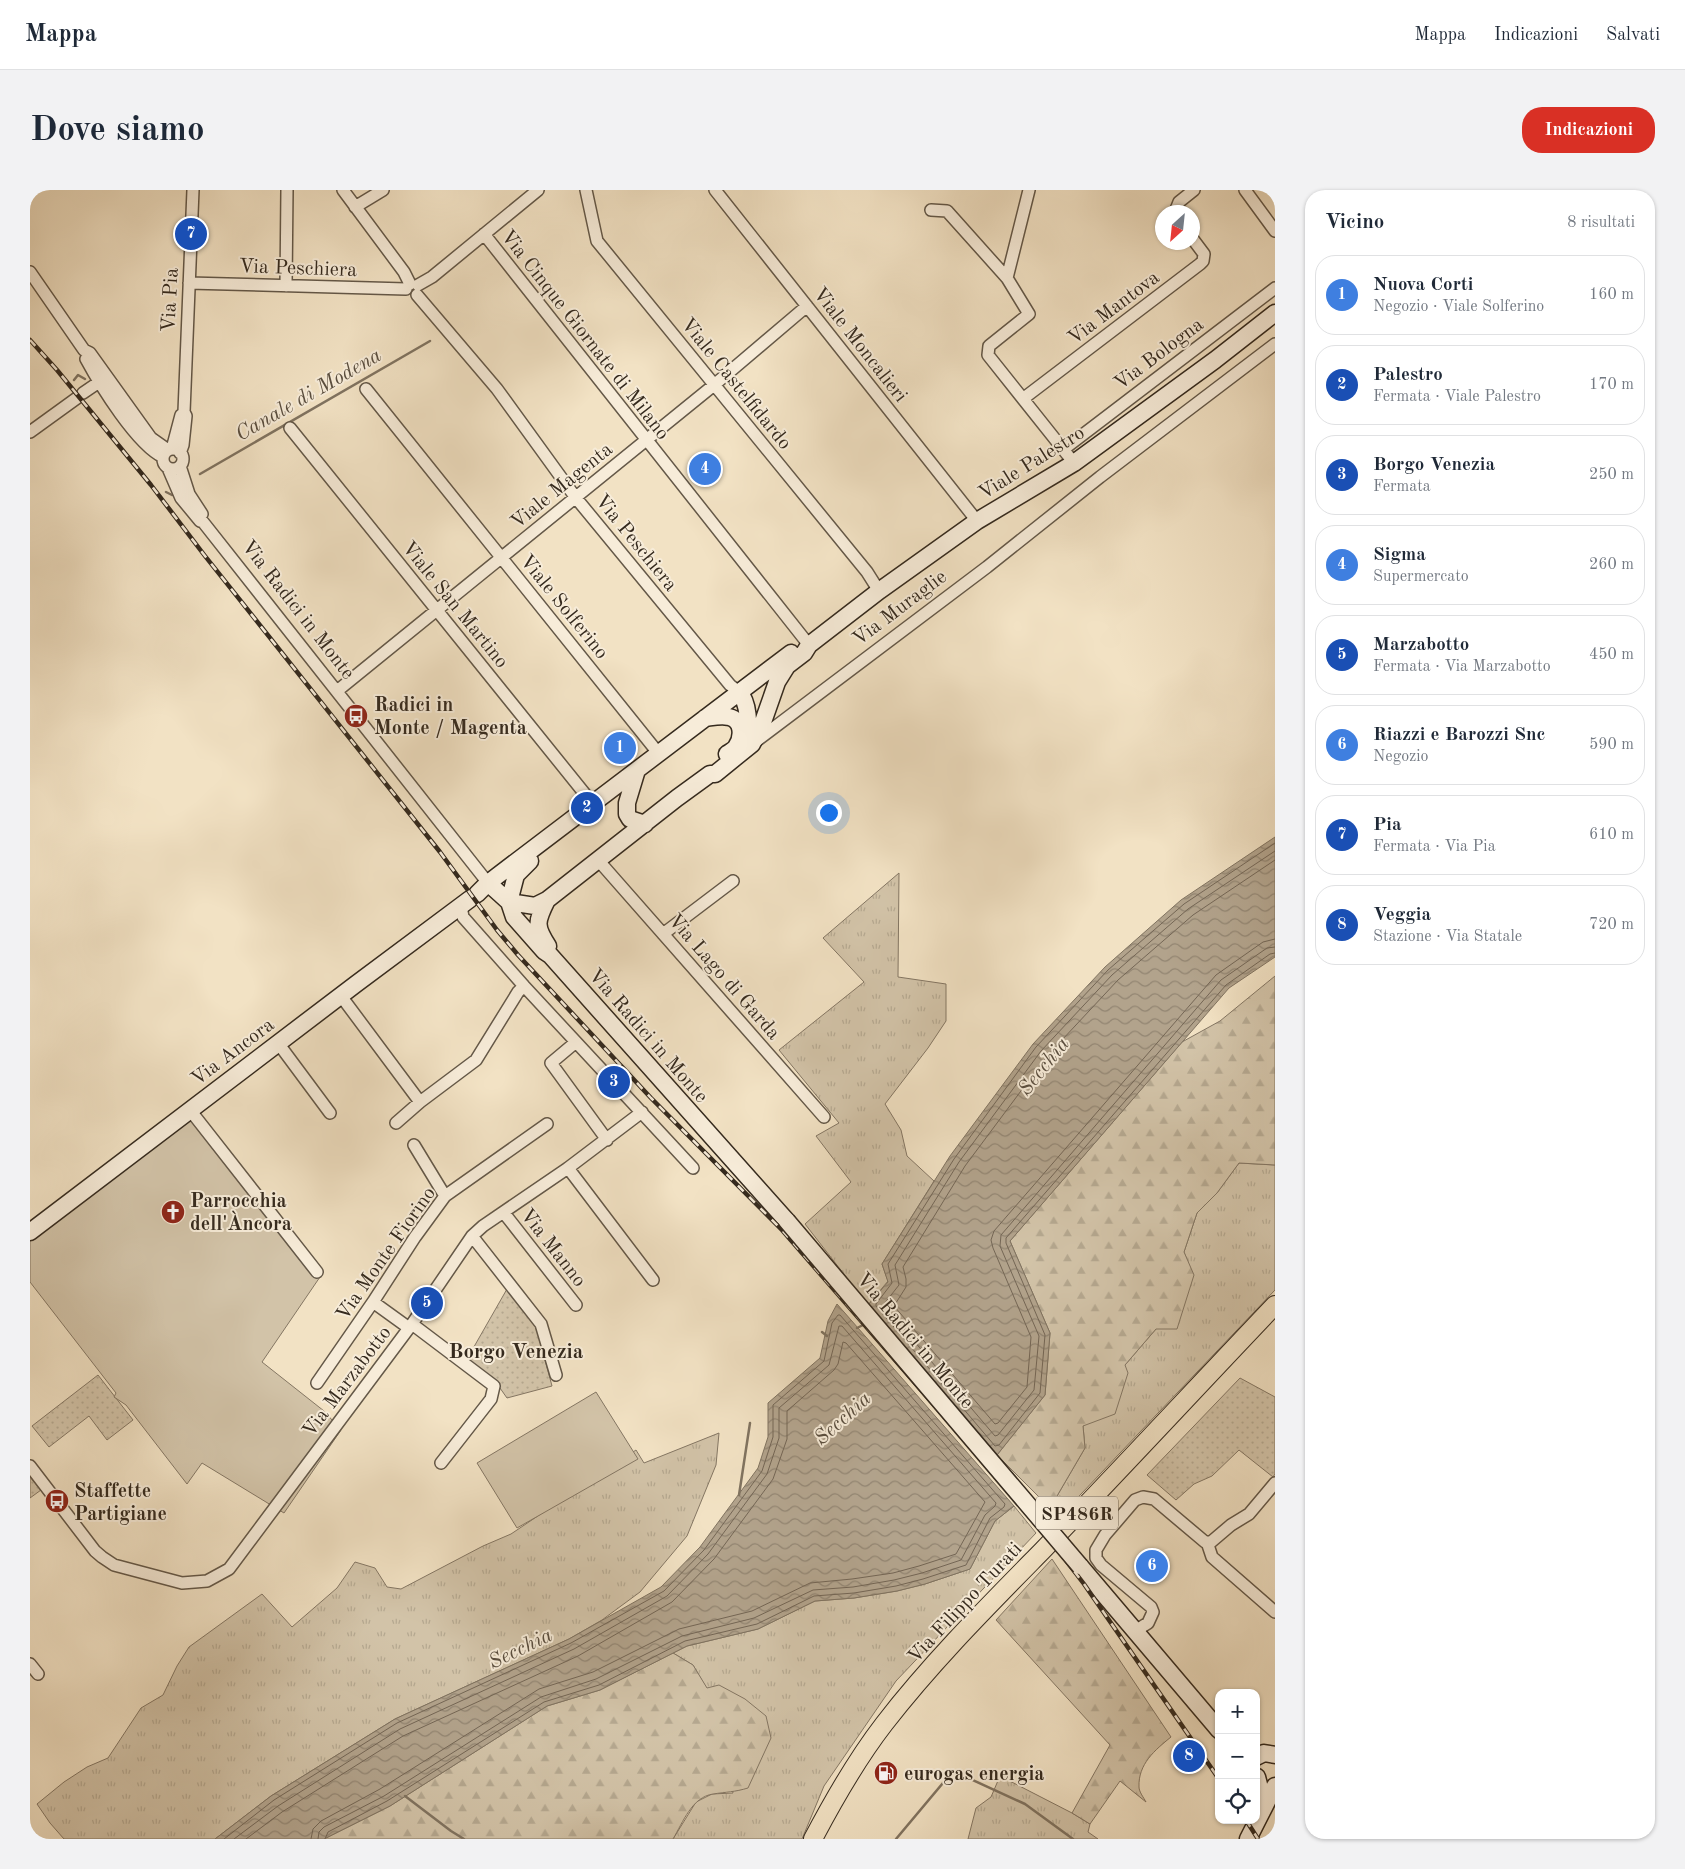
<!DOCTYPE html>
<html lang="it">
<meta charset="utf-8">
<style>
body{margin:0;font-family:"Old Standard TT",serif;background:#f2f2f3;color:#1f2937}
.controls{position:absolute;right:15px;bottom:15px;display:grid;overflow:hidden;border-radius:10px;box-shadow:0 1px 4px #0004}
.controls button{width:45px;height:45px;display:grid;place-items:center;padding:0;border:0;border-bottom:1px solid #e0e1e3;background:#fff;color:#1f2937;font:25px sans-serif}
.compass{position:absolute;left:1125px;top:15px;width:45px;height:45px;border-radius:50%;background:#fff;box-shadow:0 1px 4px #0004;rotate:207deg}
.you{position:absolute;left:798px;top:622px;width:18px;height:18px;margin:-12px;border:4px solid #fff;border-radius:50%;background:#1a73e8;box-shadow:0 0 0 8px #1a73e833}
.badge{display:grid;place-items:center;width:32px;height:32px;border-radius:50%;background:#d93025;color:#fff;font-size:16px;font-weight:700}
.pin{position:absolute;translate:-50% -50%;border:2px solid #fff;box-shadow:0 1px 5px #0006}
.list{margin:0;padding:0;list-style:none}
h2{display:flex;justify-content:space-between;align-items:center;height:65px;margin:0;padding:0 20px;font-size:21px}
h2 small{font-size:16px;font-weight:400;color:#747a83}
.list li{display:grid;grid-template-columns:32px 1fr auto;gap:15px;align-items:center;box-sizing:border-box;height:80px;margin:0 10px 10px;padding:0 10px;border:1px solid #e0e1e3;border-radius:20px}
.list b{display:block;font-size:19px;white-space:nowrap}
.list p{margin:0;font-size:16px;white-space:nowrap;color:#747a83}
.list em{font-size:16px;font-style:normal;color:#747a83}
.icon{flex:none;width:28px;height:28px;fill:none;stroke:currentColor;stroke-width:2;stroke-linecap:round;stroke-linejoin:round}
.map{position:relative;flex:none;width:1245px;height:1649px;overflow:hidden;border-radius:20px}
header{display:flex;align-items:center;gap:30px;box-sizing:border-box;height:70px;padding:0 25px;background:#fff;border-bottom:1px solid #e0e1e3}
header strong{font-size:24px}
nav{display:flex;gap:28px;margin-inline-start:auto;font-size:18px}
.intro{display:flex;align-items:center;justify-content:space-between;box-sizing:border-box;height:120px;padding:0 30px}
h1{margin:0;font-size:35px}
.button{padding:12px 22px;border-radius:20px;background:#d93025;color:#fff;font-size:18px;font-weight:700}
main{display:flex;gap:30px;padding:0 30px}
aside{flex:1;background:#fff;border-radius:20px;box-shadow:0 1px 4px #0004}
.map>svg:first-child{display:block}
.grass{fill:url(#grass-tufts);stroke:#847663}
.forest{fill:url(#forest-firs);stroke:#847663}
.park{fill:url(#park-dots);stroke:#847663}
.pitch{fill:#d2c3a8;stroke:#847663}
.water{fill:url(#water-waves);stroke:#807360}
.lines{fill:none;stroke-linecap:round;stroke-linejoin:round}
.shore{stroke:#746655;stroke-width:1}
.stream{stroke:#807360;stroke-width:2.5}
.street-casing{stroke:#645848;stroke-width:14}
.secondary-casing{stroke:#352a1e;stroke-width:19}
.primary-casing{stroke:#352a1e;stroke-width:20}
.street{stroke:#f7ecd9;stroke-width:11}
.secondary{stroke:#f7ecd9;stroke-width:16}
.primary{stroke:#f2e2c4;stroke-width:18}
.rail-casing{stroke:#352a1e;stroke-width:4.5}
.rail{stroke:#f7ecd9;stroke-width:2.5;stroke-dasharray:8;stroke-linecap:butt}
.secondary-bridge-casing{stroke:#352a1e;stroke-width:19;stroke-linecap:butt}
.secondary-bridge{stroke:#f7ecd9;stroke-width:16}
.labels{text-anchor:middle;stroke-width:4;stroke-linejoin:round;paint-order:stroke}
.shield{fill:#f7ecd9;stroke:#6f6456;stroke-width:1}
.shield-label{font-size:19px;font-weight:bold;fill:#352a1e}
.street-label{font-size:20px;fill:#352a1e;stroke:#f7ecd9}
.poi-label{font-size:20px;font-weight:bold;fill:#352a1e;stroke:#f7ecd9;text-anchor:start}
.water-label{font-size:21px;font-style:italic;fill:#5a4e3f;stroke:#f7ecd9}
.neighbourhood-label{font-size:21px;font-weight:bold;fill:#352a1e;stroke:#f7ecd9}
</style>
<header>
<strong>Mappa</strong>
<nav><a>Mappa</a><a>Indicazioni</a><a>Salvati</a></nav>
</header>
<div class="intro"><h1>Dove siamo</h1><a class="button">Indicazioni</a></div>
<main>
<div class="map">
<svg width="1245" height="1649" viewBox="0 0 1245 1649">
<defs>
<pattern id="grass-tufts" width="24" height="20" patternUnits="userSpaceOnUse" patternTransform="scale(1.25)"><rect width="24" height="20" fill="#d2c3a8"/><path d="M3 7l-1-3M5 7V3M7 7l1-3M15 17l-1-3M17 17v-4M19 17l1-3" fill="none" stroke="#b5a890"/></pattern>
<pattern id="forest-firs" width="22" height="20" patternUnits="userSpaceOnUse" patternTransform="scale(1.25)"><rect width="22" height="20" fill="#d2c3a8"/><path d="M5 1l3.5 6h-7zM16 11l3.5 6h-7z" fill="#b5a890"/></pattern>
<pattern id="park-dots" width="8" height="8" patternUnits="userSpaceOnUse" patternTransform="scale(1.25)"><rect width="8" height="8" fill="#d2c3a8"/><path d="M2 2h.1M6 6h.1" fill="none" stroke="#b5a890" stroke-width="1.8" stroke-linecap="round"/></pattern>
<pattern id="water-waves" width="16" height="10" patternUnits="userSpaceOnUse" patternTransform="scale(1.25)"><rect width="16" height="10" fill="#b2a38c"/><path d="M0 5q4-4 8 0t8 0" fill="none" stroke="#928572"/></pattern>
</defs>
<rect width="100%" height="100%" fill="#f2e2c4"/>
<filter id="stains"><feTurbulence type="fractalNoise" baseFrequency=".004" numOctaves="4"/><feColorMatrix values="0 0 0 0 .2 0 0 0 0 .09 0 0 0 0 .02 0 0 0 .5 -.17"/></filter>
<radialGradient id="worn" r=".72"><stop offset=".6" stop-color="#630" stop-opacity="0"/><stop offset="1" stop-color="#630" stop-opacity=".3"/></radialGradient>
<path class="grass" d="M869,683L868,787L916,794V831L898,858L855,914L871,940L877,966L904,991L852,1074L858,1091L838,1115L775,1034L821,992L786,946L809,933L749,860L834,792L793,748Z
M1209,973L1245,975V1100L1032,1324L1020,1318L1055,1258L1053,1236L1095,1175L1126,1139L1163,1085L1154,1062L1167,1023L1187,1003Z
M689,1243L686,1275L657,1346L610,1402L572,1430L539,1449L365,1529L241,1606L185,1649H34L20,1633L7,1614L34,1592L57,1577L78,1568L111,1518L133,1505L147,1476L159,1457L232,1404L262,1437L307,1398L325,1372L345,1378L357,1397L371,1399L453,1356L481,1344L606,1260L614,1273Z
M984,1316L1006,1343L866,1491L794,1596L772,1649H643L666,1612L682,1604L703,1603L677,1499L663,1475L643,1463L657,1456L728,1439L785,1411L824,1408L867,1401L895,1394L940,1379L965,1331Z
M970,1586L1042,1623L1060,1634L1058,1642L1068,1649H938L946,1618L961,1607Z"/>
<path class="forest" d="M1245,786V975L1209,973L1187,1003L1167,1023L1154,1062L1164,1085L1147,1139H1126L1095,1175L1098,1183L1085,1224L1053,1236L1055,1258L1020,1318L967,1265L1015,1205L1020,1143L980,1051L1152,852L1190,831Z
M1022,1369L1141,1547C1125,1560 1108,1574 1109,1597C1109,1602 1114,1608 1116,1612L1090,1591L1060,1634L1042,1623L1080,1555L966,1430Z
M643,1463L663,1475L677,1498L689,1495L715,1509L736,1526L741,1548L718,1598C705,1602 696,1602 683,1604C662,1607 653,1632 643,1649H294L360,1616L517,1516L570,1500Z"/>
<path class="park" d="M477,1099L505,1132L522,1196L477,1208L465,1191L437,1169Z
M68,1185L103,1230L77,1250L59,1226L19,1257L2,1236Z
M1210,1188L1245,1207V1284L1243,1287L1209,1260L1182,1286L1164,1294L1146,1310L1117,1285Z
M0,1287L11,1300L0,1308Z"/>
<path class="pitch" d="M159,919L292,1084L232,1172L294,1221L311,1240L254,1323L172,1273L157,1294L96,1215L84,1207L86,1203L0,1092V1040Z
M566,1202L608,1269L487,1338L447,1273Z"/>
<path class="water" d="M1245,647V767L1199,798L980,1051L1020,1143L1015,1205L967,1265L838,1115L858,1092L852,1074L920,966L1003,854L1075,777L1151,710Z
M807,1114L984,1316L965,1331L940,1379L895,1394L867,1401L824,1408L785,1411L728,1439L657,1456L570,1500L517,1516L360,1616L294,1649H185L241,1606L365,1529L539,1449L631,1397L670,1357L728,1278L738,1247V1213L790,1168L798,1131Z"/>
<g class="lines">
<path class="shore" d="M1245,653L1154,714L1078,780L1006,857L924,969L858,1074L862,1093L846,1114V1116L965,1256L969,1255L1010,1203L1015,1145L976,1053V1048L1196,795L1240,764L1245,763
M1245,661L1158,719L1082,785L1011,861L929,972L865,1075L869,1095L854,1114V1116L965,1246L968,1245L1004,1200L1009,1146L970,1056L971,1045L1191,790L1237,758L1245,757
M1245,670L1163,725L1088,790L1017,866L935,976L873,1077L876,1089V1097L864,1116L965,1234L968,1233L997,1197L1001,1147L963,1058L961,1050L964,1041L1186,785L1233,752L1245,749
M194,1649L244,1610L367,1533L541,1453L634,1401L674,1360L732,1281L743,1247V1215L794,1171L802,1133L808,1125H810L975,1314L974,1317L960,1328L936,1375L893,1389L866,1396L824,1403L784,1406L727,1434L655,1451L569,1495L514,1512L357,1611L298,1642L295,1649
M204,1649L248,1616L370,1539L544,1459L637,1406L678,1364L737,1284L749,1248V1218L799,1175L809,1136H812L966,1313L965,1316L955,1325L931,1370L892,1383L864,1390L823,1397L783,1400L724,1428L652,1446L566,1489L511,1507L354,1606L294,1637L289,1642L288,1649
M216,1649L252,1622L373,1546L548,1466L642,1412L684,1369L743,1289L757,1249V1221L804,1180L808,1174L813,1152L816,1153L955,1312L926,1364L889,1376L863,1383L822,1389L780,1393L722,1421L649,1439L563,1482L509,1499L350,1599L291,1631L283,1639L281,1649"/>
<path class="stream" d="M44,190L48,185L55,189
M170,284L400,151
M136,302L142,305
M827,1138L837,1133
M792,1142L797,1146
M709,1305L720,1233
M375,1606L421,1641L434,1649
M866,1649L923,1581L995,1614L1043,1649"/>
<g class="street-casing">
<path id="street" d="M313,0L374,82L380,94
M556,0L567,51L837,382L849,401
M685,0L947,331
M1215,0L1245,41
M325,17L353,0
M901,20L917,21L977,88L999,124L959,156L958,165L1044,273
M1145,22L1149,12L1164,0
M454,44L779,455
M0,82L54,160L60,163L121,248L138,260
M977,88L999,0
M159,93L376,99
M388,95L402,87L508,0
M256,96L257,0
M387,105L467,199L546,308L700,495L709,502
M56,169C70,195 107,255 133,267
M336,199L629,564
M53,203L75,188
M994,208L1170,74L1173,71L1174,64L1162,48
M260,238L563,614
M0,242L47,208
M133 269a10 10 0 1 1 20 0a10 10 0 1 1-20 0Z
M142,259L151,225
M1034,259L1245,98
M150,263L153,255L156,226L154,222L163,0
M150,276L159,304L172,324
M138,278L151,308L170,331L173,332L458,693
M307,501L684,195L777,116
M725,552L957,377L1070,287L1245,154
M568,670L794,927
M431,716L433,727L494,796L663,978
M633,744L703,691
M311,806L390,912
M546,852L521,873L577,950
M248,853L300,923
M160,920L287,1082
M366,933L390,912L446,870L488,802L494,796
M384,955L415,1006
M538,978L623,1090
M474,1023L546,1115
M442,1046L511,1134L526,1185
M343,1112L379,1138
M382,1134L464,1196L461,1209L411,1273
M287,1193L343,1112L385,1047L415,1006L517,934
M0,1276L65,1361L72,1367L84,1375L152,1393L177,1391L199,1379L382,1134L442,1046L453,1036L538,978L612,922
M1177,1352L1182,1367L1245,1422
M1105,1441L1118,1433L1123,1422L1121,1417L1071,1375L1066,1368V1360L1075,1345L1105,1310L1113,1307L1124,1309L1175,1352H1181L1201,1335L1219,1324L1245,1293
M0,1474L8,1484"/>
</g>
<g class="secondary-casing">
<path id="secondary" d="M709,502C719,513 719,535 717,548
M675,528C683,527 692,525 699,527C713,530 713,547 706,557C704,560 700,562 697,564
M607,580L597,613V624L600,629L615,634
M458,693L479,712L484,727L514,761L520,765L757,1031
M447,704L458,693L761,463
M517,710C506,732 505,736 518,756
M479,712L505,716L517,710L647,608L680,584H685L722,554L733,532L747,492L757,476L774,463L779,455L849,401L947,331L1044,273L1185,170L1245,123
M479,712L486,685L500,671
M0,1042L326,794L440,709
M1050,1376L1189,1540
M1226,1567L1234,1563L1245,1565
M1227,1587L1232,1606L1231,1622
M1218,1649L1245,1596"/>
</g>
<g class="primary-casing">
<path id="primary" d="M783,1649C804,1609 827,1569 854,1534C902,1472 957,1417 1012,1361C1090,1280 1167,1197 1245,1115"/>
</g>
<use href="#street" class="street"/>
<use href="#secondary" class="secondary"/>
<use href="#primary" class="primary"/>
<g class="rail-casing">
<path id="rail" d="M0,150L27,180L121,295L175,366L410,662L467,740L488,765L621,908L752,1040L1011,1338L1054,1394L1189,1589
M1216,1630L1228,1649"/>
</g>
<use href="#rail" class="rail"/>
<g class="secondary-bridge-casing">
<path id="secondary-bridge" d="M757,1031L1050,1376"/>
</g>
<use href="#secondary-bridge" class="secondary-bridge"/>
</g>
<defs>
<g id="bus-disc" transform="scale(1.25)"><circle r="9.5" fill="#8f2418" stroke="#f7ecd9"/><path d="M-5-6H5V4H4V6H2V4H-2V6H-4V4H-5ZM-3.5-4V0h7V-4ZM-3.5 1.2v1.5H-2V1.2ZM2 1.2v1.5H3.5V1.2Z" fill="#fff"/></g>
<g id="church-disc" transform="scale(1.25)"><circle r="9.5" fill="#8f2418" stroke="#f7ecd9"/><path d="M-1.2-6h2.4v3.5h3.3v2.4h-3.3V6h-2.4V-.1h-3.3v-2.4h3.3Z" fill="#fff"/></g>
<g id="fuel-disc" transform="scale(1.25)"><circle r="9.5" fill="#8f2418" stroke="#f7ecd9"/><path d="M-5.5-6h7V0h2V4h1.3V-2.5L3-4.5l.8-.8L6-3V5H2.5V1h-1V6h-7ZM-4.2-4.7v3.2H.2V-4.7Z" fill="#fff"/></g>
</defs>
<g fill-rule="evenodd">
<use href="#bus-disc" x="326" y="526"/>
<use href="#church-disc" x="143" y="1022"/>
<use href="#bus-disc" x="27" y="1311"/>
<use href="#fuel-disc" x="856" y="1583"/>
</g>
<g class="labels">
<rect class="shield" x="1006" y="1306.5" width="82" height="33" rx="4"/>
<g class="shield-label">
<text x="1047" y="1330">SP486R</text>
</g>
<g class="street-label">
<text transform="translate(268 77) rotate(2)" y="7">Via Peschiera</text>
<text transform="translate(139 110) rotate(-87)" y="7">Via Pia</text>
<text transform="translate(1083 117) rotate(-37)" y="7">Via Mantova</text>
<text transform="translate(556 144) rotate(52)" y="7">Via Cinque Giornate di Milano</text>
<text transform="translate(831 154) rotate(52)" y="7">Viale Moncalieri</text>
<text transform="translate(1128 163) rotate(-37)" y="7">Via Bologna</text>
<text transform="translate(707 193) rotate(51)" y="7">Viale Castelfidardo</text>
<text transform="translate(1001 272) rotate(-32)" y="7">Viale Palestro</text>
<text transform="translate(531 295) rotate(-39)" y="7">Viale Magenta</text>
<text transform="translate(607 352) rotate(51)" y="7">Via Peschiera</text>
<text transform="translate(426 414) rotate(51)" y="7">Viale San Martino</text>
<text transform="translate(535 416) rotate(51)" y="7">Viale Solferino</text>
<text transform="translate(869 417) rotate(-37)" y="7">Via Muraglie</text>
<text transform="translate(269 419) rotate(52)" y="7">Via Radici in Monte</text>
<text transform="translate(695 786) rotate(49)" y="7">Via Lago di Garda</text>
<text transform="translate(619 845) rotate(49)" y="7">Via Radici in Monte</text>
<text transform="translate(202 861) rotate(-37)" y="7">Via Ancora</text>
<text transform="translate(524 1057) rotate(52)" y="7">Via Manno</text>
<text transform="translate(355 1063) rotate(-55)" y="7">Via Monte Fiorino</text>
<text transform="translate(886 1150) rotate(50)" y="7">Via Radici in Monte</text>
<text transform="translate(316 1191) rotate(-53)" y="7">Via Marzabotto</text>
<text transform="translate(934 1412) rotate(-47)" y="7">Via Filippo Turati</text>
</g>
<g class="poi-label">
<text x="344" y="521">Radici in<tspan x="344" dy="23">Monte / Magenta</tspan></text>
<text x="160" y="1017">Parrocchia<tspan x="160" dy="23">dell'Àncora</tspan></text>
<text x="44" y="1307">Staffette<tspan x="44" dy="23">Partigiane</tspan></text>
<text x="874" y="1590">eurogas energia</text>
</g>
<g class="water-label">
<text transform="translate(278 204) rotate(-30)" y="7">Canale di Modena</text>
<text transform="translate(1013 876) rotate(-51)" y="7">Secchia</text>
<text transform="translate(812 1228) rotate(-42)" y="7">Secchia</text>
<text transform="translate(490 1458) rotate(-26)" y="7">Secchia</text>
</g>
<g class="neighbourhood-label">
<text x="486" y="1168">Borgo Venezia</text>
</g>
</g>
<rect width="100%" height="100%" filter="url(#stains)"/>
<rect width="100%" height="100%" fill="url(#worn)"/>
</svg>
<div class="controls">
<button>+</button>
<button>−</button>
<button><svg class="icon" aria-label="locate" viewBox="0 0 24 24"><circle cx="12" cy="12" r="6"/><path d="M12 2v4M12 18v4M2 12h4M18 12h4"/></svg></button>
</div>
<svg class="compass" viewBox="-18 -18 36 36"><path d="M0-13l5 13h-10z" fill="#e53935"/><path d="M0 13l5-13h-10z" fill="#747a83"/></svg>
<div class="you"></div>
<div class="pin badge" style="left:590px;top:558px;background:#3f7fe0">1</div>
<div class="pin badge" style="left:557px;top:618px;background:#1a4fb4">2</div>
<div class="pin badge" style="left:584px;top:892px;background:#1a4fb4">3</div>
<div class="pin badge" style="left:675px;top:279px;background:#3f7fe0">4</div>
<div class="pin badge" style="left:397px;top:1113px;background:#1a4fb4">5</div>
<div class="pin badge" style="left:1122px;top:1376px;background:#3f7fe0">6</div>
<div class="pin badge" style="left:161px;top:44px;background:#1a4fb4">7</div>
<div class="pin badge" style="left:1159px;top:1566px;background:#1a4fb4">8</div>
</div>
<aside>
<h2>Vicino<small>8 risultati</small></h2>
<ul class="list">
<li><span class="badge" style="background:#3f7fe0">1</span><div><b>Nuova Corti</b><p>Negozio · Viale Solferino</p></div><em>160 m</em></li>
<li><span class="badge" style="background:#1a4fb4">2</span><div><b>Palestro</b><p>Fermata · Viale Palestro</p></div><em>170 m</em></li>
<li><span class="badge" style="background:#1a4fb4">3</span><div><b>Borgo Venezia</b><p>Fermata</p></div><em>250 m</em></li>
<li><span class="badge" style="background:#3f7fe0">4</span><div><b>Sigma</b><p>Supermercato</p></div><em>260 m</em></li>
<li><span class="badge" style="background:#1a4fb4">5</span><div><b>Marzabotto</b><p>Fermata · Via Marzabotto</p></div><em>450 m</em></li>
<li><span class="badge" style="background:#3f7fe0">6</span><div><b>Riazzi e Barozzi Snc</b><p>Negozio</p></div><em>590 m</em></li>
<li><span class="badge" style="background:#1a4fb4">7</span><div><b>Pia</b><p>Fermata · Via Pia</p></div><em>610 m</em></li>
<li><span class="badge" style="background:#1a4fb4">8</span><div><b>Veggia</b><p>Stazione · Via Statale</p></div><em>720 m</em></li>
</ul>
</aside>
</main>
